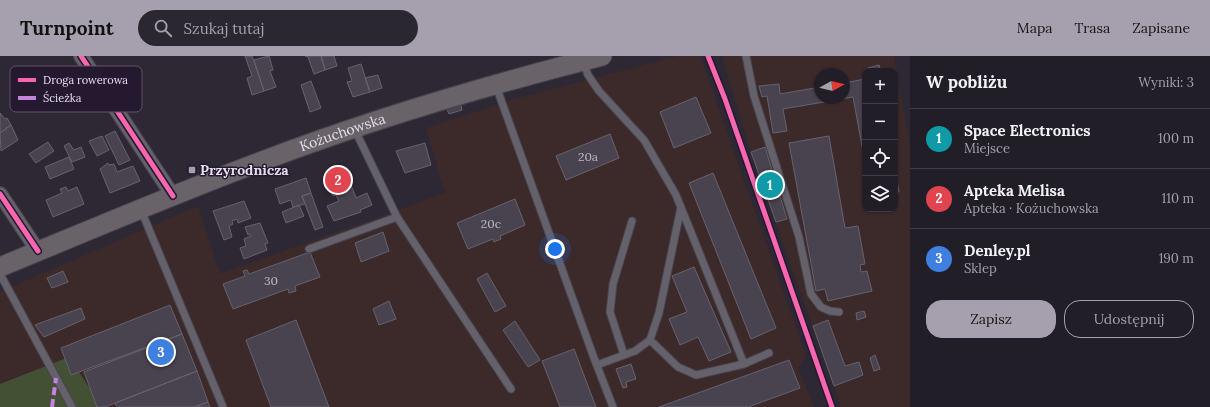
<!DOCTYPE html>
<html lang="pl">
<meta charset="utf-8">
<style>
body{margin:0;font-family:Lora,serif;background:#2a2730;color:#f1f3f6}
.controls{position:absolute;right:12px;top:12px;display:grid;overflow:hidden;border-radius:8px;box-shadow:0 1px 3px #0004}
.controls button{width:36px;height:36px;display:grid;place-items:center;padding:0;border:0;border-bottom:1px solid #3f3c45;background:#221e28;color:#f1f3f6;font:20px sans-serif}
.compass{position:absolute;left:814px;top:12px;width:36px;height:36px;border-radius:50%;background:#221e28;box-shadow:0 1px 3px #0004;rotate:82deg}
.you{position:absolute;left:555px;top:193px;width:14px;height:14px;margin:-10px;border:3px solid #fff;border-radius:50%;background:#1a73e8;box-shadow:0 0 0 6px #1a73e833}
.badge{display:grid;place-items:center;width:26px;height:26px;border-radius:50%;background:#a69fad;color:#fff;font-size:13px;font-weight:700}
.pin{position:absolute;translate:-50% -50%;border:2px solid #fff;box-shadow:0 1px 4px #0006}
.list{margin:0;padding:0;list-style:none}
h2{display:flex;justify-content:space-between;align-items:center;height:52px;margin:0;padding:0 16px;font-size:17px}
h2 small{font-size:13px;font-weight:400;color:#a2a2a8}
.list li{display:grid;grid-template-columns:26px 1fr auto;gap:12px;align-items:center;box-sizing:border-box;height:60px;padding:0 16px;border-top:1px solid #3f3c45}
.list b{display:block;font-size:15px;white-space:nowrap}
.list p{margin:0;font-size:13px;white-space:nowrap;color:#a2a2a8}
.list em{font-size:13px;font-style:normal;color:#a2a2a8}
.actions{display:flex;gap:8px;padding:12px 16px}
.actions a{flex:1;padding:9px 0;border:1px solid #a69fad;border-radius:16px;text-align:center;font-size:14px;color:#a69fad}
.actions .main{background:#a69fad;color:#111}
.icon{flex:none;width:22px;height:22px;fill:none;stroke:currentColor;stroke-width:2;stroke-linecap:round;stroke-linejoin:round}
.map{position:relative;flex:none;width:910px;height:351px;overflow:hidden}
header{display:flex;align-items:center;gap:24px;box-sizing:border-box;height:56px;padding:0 20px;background:#a69fad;color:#111}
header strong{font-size:19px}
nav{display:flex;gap:22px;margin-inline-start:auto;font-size:14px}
.search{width:280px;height:36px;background:#2a2730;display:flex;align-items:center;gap:10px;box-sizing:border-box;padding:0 14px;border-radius:22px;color:#a2a2a8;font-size:15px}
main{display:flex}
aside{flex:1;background:#221e28}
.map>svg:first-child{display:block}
.commercial{fill:#3c2a2b;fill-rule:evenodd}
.green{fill:#445034}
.building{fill:#48434e;stroke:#67626d}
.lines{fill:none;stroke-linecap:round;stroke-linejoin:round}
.lane-casing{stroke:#48434e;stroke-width:9}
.street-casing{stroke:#48434e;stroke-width:16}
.secondary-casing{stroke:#48434e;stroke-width:21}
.lane{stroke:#65616b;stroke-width:7}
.street{stroke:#65616b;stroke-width:14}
.secondary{stroke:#696369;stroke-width:19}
.quiet{stroke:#c483df;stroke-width:4;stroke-dasharray:8 4;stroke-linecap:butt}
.cycleway-casing{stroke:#25192f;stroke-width:8}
.cycleway{stroke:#f766af;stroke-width:5}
.poi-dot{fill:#a69fad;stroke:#25192f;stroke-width:1.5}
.labels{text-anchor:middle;stroke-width:3;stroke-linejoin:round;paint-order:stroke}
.number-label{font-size:12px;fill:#beb8c6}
.street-label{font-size:14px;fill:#e6dfee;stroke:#25192f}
.poi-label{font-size:14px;font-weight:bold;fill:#e6dfee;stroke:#25192f;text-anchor:start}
.key{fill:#25192f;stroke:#5f5468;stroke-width:1}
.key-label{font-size:11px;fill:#e6dfee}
</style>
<header>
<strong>Turnpoint</strong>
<div class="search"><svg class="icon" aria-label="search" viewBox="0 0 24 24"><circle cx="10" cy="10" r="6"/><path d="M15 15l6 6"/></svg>Szukaj tutaj</div>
<nav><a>Mapa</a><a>Trasa</a><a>Zapisane</a></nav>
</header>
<main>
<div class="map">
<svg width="910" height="351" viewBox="0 0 910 351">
<rect width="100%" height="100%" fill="#2e2835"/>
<path class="commercial" d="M678,0H700L806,300L798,312L814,351H102L69,301L0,328V236L198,150L220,218L445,137L426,72L515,43Z
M722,0H894L910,90V351H841L751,96ZM865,15H895V153H865ZM820,18H844V42H820Z"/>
<path class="green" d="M69,301L102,351H0V328Z"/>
<path class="building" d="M245,0H252L264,35L252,39L247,22L252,20Z
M269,0L273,14L270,15L276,31L264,35L254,4Z
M305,0H321L325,14L314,18L308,1Z
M321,0H334L337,10L325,14Z
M361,8L370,36L353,41L347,26L352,25L348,12Z
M879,9L881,15H868V12Z
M378,19L382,32L370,36L365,22Z
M865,23V106L853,41L783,53L787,75L773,77L767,40L762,41L759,30L779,28L780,38L820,31V42H844V27Z
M311,25L321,52L310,56L301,29Z
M696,41L711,77L674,92L660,56Z
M461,49L462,54L449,58L447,53Z
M0,57L5,63L7,62L11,69L0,77Z
M11,69L18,84L1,95L0,77Z
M115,75L130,104L119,109L105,80Z
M610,78L619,102L566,124L556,100Z
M102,80L109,94L97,100L89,85Z
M829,80L845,172L858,170L865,208L860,209L861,216L867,215L872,235L828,245L825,233L816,235L789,87Z
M48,86L54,95L36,107L29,98Z
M69,87L74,94L81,91L85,101L72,106L64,90Z
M425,87L431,109L405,117L396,95Z
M765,91L787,163L776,166L751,96Z
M69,101L74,113L50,123L45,111Z
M108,107L109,109L114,108L117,116L133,110L140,125L110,137L100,113Z
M895,113L899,136H895Z
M346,116L356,142L367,137L372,149L360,154L361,156L334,165L327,150L339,145L336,139L333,140L330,134L333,133L329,123Z
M713,117L776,272L751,283L689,127Z
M306,122L311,137L302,140L305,148L293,151L291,144L280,148L275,133Z
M66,131L68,135L77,131L84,148L53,161L46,144L62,137L60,133Z
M311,137L323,171L315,174L302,140Z
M515,143L525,169L500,180L501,183L494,186L493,183L468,193L457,167Z
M244,145L251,162L238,167L237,163L232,165L233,168L229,170L232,181L224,184L213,155Z
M299,149L304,160L286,167L282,156Z
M260,167L268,187L265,188L267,194L244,203L240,192L246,190L244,183L251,180L250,178L248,179L245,171Z
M383,176L389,195L361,206L355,187Z
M310,196L320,221L295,230L296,235L289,237L288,233L233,253L223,228L245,220L243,215L247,214L249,218Z
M694,211L731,296L709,305L698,281L680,289L669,263L687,256L672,220Z
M63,215L68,226L52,232L47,222Z
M487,217L506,250L495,256L477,223Z
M389,245L396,263L379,269L373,253Z
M170,249L182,278L71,319L61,292Z
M81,252L85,263L44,281L35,269Z
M864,255L866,261L857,264L856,257Z
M296,264L329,351H271L246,284Z
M828,264L845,310L859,306L863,319L834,330L813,270Z
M515,265L540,304L528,311L503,274Z
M182,278L197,315L105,351H97L84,316Z
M574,293L596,351H560L542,305Z
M875,299L880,313L874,315L870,302Z
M789,304L800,332L748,351H659Z
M631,308L636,323L626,326L627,331L623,332L616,313Z
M197,315L208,346L194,351H117L115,347Z
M208,346L210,351H194Z"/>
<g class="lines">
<g class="lane-casing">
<path id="lane" d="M746,0L754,40L799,181L811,238L821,251L830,255L839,256
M583,5L588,19L599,35L644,84L676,139L744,308L769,297
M496,30L594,302L613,351
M354,72L397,161L511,333
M141,154L223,351
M309,193L397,161
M0,218L72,351
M650,284L678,311L696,319L744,308
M624,299L610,256L613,228L632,165
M597,309L635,295L650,284L659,257L681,151"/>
</g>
<g class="street-casing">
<path id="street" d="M81,0L173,140
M0,138L38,195"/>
</g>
<g class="secondary-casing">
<g id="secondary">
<path id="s1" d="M0,211C88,175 176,137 265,104C375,62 488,29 602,0"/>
</g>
</g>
<use href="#lane" class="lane"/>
<use href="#street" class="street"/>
<use href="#secondary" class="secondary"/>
<path class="quiet" d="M52,351L56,322"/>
<g class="cycleway-casing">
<path id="cycleway" d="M81,0L173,140
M708,0L725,43L832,351
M0,138L38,195"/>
</g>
<use href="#cycleway" class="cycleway"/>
</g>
<rect class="poi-dot" x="188" y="110" width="8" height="8" rx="2"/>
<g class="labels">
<g class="number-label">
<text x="588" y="105">20a</text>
<text x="491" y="172">20c</text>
<text x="271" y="229">30</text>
</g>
<g class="street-label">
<text dy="5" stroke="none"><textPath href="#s1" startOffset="368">Kożuchowska</textPath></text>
</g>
<g class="poi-label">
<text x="200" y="119">Przyrodnicza</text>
</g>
</g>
<rect x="10" y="10" width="132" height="46" rx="6" class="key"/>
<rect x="18" y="22" width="18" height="4" fill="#f766af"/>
<rect x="18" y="40" width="18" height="4" fill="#c483df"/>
<g class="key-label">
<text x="43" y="28">Droga rowerowa</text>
<text x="43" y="46">Ścieżka</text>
</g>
</svg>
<div class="controls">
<button>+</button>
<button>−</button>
<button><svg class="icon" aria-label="locate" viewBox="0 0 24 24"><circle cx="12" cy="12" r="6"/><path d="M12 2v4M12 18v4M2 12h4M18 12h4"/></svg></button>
<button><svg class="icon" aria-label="layers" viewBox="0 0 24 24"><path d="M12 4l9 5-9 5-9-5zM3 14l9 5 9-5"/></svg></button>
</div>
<svg class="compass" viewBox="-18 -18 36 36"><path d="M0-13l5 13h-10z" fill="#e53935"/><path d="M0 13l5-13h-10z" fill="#a2a2a8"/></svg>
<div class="you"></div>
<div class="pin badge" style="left:770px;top:129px;background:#0f9aa8">1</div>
<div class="pin badge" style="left:338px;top:124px;background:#e0444e">2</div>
<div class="pin badge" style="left:161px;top:296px;background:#3f7fe0">3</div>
</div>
<aside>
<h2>W pobliżu<small>Wyniki: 3</small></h2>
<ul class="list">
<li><span class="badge" style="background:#0f9aa8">1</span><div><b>Space Electronics</b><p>Miejsce</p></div><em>100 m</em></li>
<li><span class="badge" style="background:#e0444e">2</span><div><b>Apteka Melisa</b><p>Apteka · Kożuchowska</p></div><em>110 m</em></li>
<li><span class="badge" style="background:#3f7fe0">3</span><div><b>Denley.pl</b><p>Sklep</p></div><em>190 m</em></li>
</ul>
<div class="actions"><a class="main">Zapisz</a><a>Udostępnij</a></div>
</aside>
</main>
